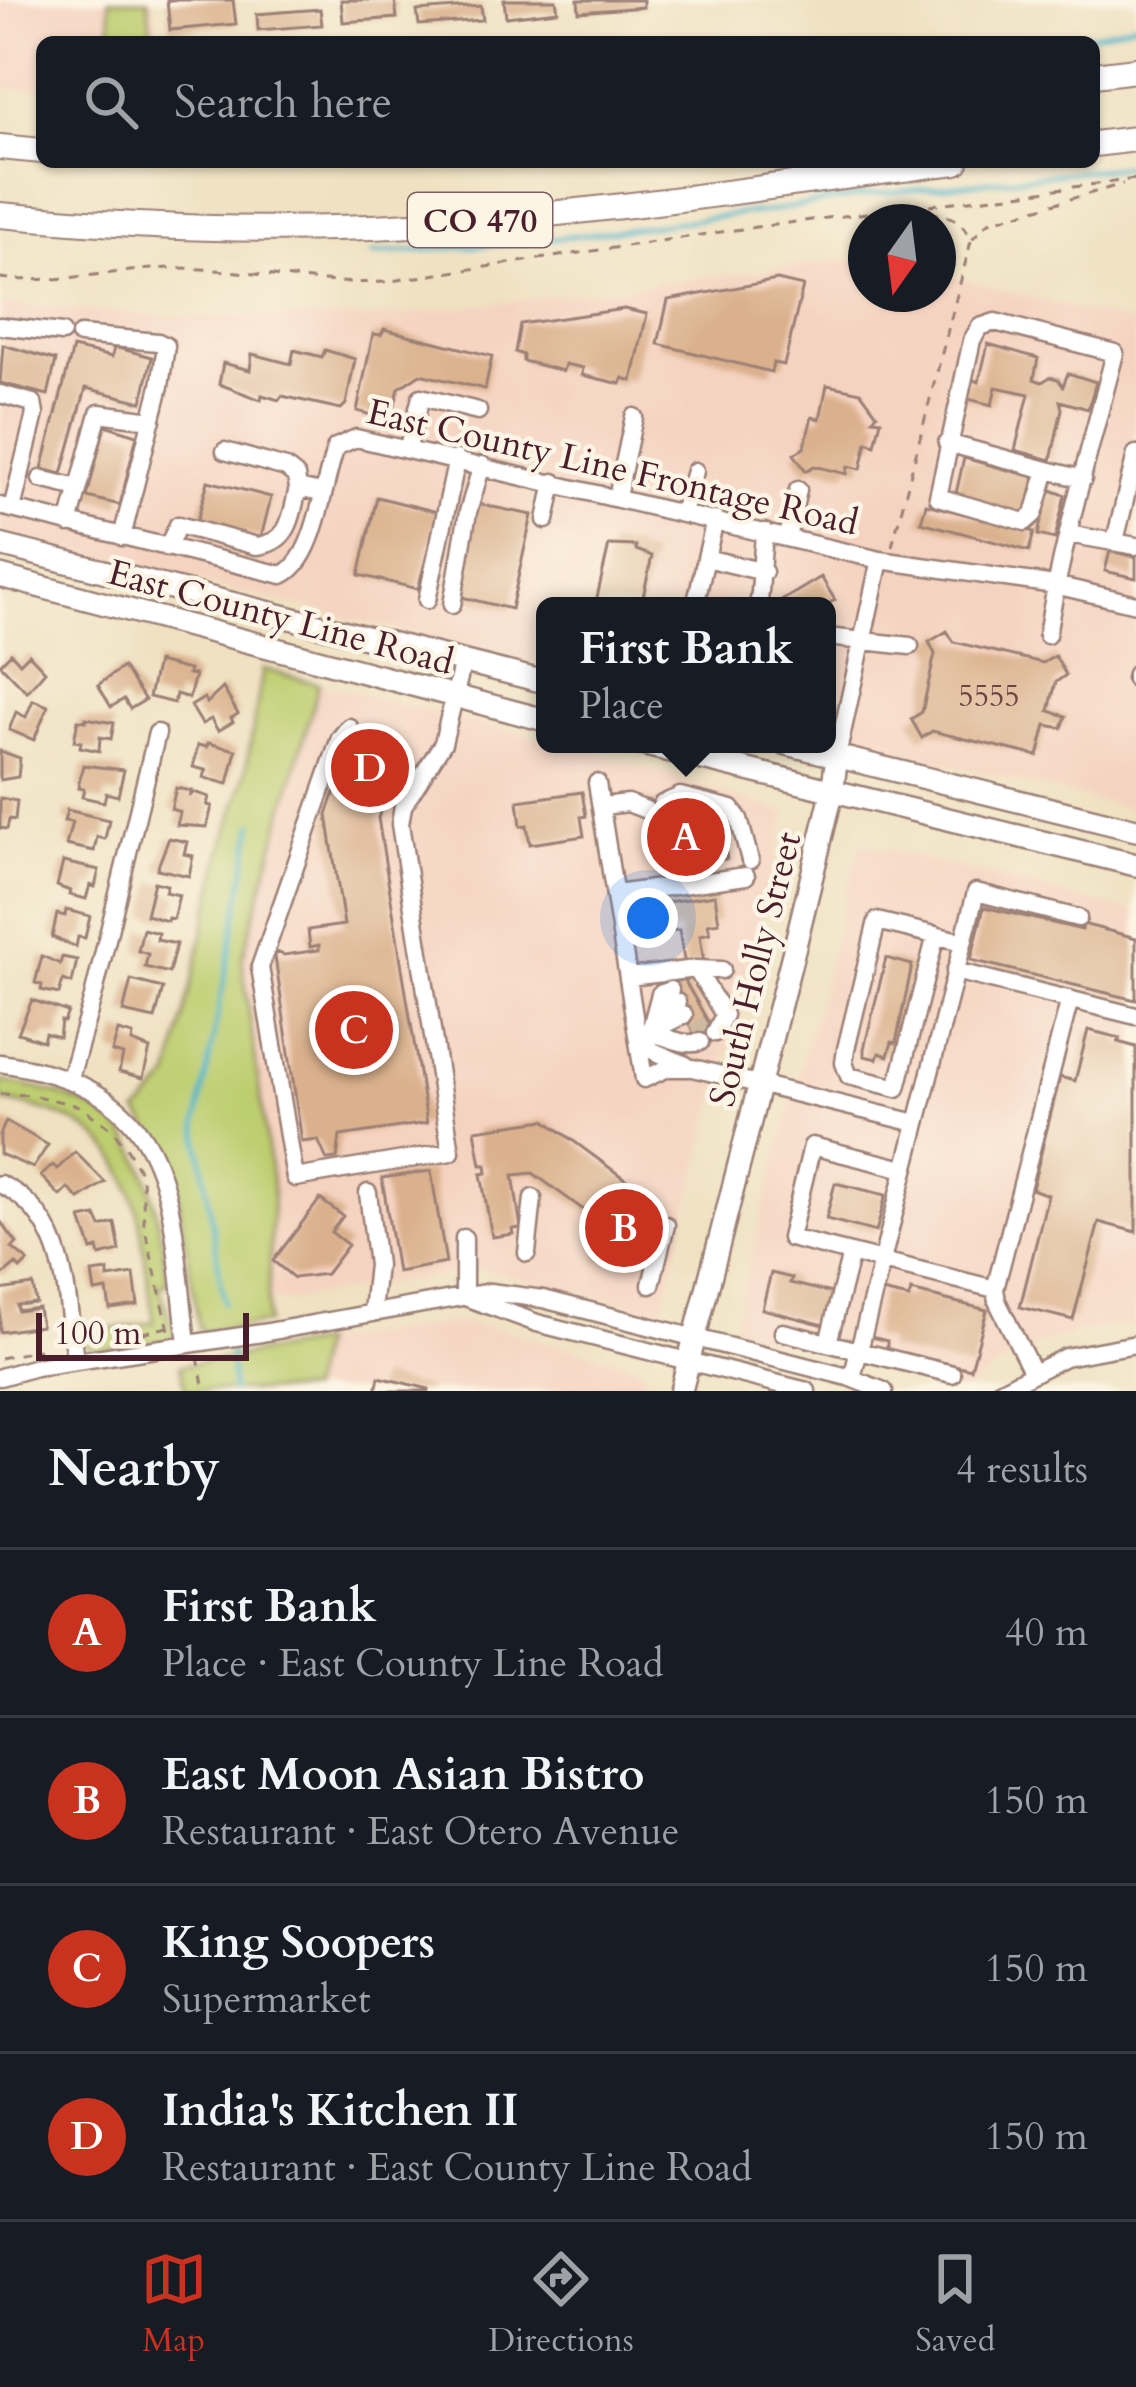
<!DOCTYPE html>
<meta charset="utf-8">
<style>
body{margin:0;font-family:Cardo,serif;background:#242831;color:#f1f3f6}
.compass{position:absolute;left:848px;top:204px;width:108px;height:108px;border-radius:50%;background:#171b24;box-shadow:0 3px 9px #0004;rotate:194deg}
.scale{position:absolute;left:36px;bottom:30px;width:213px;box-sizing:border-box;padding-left:12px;border:6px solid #4a1f2b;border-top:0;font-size:33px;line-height:42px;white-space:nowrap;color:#4a1f2b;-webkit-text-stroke:9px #fcf5e5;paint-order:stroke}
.you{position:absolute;left:648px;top:918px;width:42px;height:42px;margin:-30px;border:9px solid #fff;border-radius:50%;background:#1a73e8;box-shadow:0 0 0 18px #1a73e833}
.badge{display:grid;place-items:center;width:78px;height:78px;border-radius:50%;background:#c8321e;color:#fff;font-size:39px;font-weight:700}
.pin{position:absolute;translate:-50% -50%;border:6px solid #fff;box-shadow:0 3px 12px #0006}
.popup{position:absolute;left:536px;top:597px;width:300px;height:156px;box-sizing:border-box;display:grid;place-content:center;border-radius:18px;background:#171b24;filter:drop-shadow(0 3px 9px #0005);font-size:39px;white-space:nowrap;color:#9ea1a6}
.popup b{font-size:45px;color:#f1f3f6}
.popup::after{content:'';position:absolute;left:50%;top:100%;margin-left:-24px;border:24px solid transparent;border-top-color:#171b24}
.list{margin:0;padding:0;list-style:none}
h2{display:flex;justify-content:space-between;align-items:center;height:156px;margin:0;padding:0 48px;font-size:51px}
h2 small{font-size:39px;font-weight:400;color:#9ea1a6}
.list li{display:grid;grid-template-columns:78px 1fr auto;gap:36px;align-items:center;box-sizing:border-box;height:168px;padding:0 48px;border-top:3px solid #363941}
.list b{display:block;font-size:45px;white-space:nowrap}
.list p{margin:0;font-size:39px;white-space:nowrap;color:#9ea1a6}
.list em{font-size:39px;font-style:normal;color:#9ea1a6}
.icon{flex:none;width:66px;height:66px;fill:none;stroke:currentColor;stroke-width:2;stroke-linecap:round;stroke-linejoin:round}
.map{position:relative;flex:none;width:1136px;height:1391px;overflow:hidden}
.search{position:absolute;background:#171b24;box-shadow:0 3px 9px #0004;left:36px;right:36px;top:36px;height:132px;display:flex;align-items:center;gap:30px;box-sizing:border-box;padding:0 42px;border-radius:18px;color:#9ea1a6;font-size:45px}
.sheet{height:828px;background:#171b24}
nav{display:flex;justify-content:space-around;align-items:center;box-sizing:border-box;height:168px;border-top:3px solid #363941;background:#171b24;font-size:33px;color:#9ea1a6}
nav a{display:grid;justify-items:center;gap:6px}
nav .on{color:#c8321e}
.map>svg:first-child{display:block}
.built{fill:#f5d3c1}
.green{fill:#bdce70;stroke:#84764e;stroke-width:3}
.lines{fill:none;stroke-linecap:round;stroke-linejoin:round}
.stream{stroke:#4ab4c8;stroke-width:4.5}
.building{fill:#dab18c}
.minor-tunnel{stroke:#cebaa3;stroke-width:16;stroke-dasharray:16 8;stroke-linecap:butt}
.minor-casing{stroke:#9c8076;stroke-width:21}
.major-casing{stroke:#9c8076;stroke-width:26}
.highway-casing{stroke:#9c8076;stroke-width:28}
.path{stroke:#9c8076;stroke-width:3;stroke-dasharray:9 9;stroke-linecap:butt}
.minor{stroke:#fff;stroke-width:16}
.major{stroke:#fff;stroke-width:21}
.highway{stroke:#fff;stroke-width:24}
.labels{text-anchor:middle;stroke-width:9;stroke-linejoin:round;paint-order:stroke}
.number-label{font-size:30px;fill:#6e4443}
.shield{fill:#fcf5e5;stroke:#7f5f63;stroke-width:3}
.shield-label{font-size:33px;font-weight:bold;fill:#4a1f2b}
.street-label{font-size:36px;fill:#4a1f2b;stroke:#fcf5e5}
</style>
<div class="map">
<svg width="1136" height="1391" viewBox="0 0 1136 1391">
<rect width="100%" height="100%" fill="#fcf5e5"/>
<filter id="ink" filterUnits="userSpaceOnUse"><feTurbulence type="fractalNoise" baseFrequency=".00833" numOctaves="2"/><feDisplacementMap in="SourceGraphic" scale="24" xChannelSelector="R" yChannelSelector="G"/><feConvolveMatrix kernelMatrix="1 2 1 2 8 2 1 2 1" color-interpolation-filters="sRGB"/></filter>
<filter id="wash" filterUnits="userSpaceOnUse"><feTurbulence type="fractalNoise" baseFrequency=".004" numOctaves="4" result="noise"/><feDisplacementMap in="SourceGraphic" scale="48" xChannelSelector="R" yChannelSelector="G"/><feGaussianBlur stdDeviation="2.7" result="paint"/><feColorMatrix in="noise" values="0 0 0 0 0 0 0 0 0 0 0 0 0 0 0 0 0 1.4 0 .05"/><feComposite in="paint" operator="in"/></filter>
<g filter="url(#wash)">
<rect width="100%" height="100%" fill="#efe1c1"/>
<path class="built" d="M0,0H153L158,42H42V90L0,87Z
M866,258V294H938V273L1136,325V810L827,734V606H545V666L0,533V304L162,316L370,319Z
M319,684L545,739V744L579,747L787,813L662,1312L481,1269L268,1303L273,1191L242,960Z
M860,843L1136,913V1324L1077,1332L1038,1345L1008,1360L965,1391L732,1330Z
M460,1323L505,1331L638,1366L648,1382L646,1391H308L320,1343Z"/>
<path class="green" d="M109,0H148L152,42H112Z
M263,669L319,684L242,960L273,1191L267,1323L205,1332L199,1328L174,1169L166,1151L138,1113L170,1078L222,852L245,775Z
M0,1081C143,1105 148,1152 168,1283L159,1286L175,1336L170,1340L94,1351L84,1344L83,1334L154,1322C135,1202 146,1121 0,1101Z
M320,1343L308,1391H186L180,1366Z"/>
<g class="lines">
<path class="stream" d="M1064,42L1136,23
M752,214L866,195L1136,165
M372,254L522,243L754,212
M224,1303L197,1124L254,823
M230,1351L232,1391"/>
</g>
<g id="blocks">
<path class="building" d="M167,0H233L236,24L170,30Z
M341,0H395L397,18L343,22Z
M504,0H556L558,11L506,17Z
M578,0H643V7L579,12Z
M481,6L483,20L419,25L417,11Z
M320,9L322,25L258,30L257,14Z
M777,280L803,286L784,365L773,363L771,372L658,344L668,300Z
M624,309L647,314L632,381L623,378L621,384L582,375L583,368L565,364L563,371L523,361V355L515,352L520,324Z
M384,329L492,356L485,389L420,374L399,388L391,421L357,411L373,334L381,335Z
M988,344L1038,358L1034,379L1042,382L1050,377L1058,379L1063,386L1068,373L1096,382L1088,409L1060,401L1062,409L1051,460L1015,450L1029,394L996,387L992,405L964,398L968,378L979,382Z
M3,345L56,360L48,395L0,383Z
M114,347L152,357L142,402L86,388L62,474L42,469L73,348L112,357Z
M294,350L322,357L325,350L355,359L346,404L341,409L282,396L279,400L262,395L261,400L219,384L223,363L250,370L252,354L291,364Z
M827,385L861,392L877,414L873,419L881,420L875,445L867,442L861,469L848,466L847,474L814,466L806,471L794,454L804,448L812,417L820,419Z
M105,425L137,435L120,505L87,497Z
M964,458L1034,477L1026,515L955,498Z
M208,481L271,497L261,538L197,521Z
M1048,489L1065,495L1055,539L1038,535Z
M377,497L438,512L418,589L359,575Z
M478,504L532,515L511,609L457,596Z
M926,504L1034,532L1029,551L921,522Z
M609,545L636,546V550L652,556L641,606H595Z
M1110,551L1136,557V578L1105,571Z
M821,577L835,600L824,606H773Z
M947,631L954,642L1043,663L1055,656L1066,675L1056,682L1049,711L1066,716L1062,728L1046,725L1038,756L932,731L922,738L911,719L922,712L935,654L929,642Z
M11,653L20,663L29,654L45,671L27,692L0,664Z
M157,662L189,670L188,674L195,675L189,698L176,694L174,703L149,697Z
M123,667L145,700L130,709L124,699L111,707L98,685Z
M223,688L238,714L231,718L233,722L218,731L211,719L202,724L191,706L204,698L207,703Z
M33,700L48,706L34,740L9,730L16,712L26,717Z
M86,718L114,723L111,739L100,737L99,751L80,747L81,742L74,741L78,720L86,721Z
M366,734L372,745L400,755L378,818L427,1123L340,1136L337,1159L327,1160L318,1140L302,1142L275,957L276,952L284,955L319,950V945L310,947L308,930L344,925L327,815L340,777L335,776L338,766L344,767L352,743L356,744L358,738L365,740Z
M208,743L236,750L228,784L204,778L206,770L193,767L198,745L207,747Z
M0,751L20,758L18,777L0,780Z
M83,765L124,770L118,796L106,793L104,802L82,797L84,789L78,788Z
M176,788L191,791L189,797L194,792L209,797L207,805L212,806L207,827L177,825L180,812L171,809Z
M582,792L586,816L581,817L584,836L530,844L527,825L521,826L518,801Z
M0,798L17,801L15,820L9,819L7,829L0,828Z
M645,800L719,815L727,859L654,868Z
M67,810L109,820L105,839L97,837L94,851L66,845L72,822L64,821Z
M169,838L187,842L184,854L193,856L189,876L157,869Z
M63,862L99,870L95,887L90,885L86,899L69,895L70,891L57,886Z
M154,882L167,885L165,892L179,895L173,919L168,918L167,921L146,915Z
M715,895L719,922L708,924L710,933L700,935L704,963L685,966L679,930L657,933L653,904Z
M984,907L1082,930L1083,924L1136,938V1000L971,960Z
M66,910L90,916L85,938L78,937L76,947L52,937L57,914L65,916Z
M143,929L158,933L157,940L176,944L169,973L145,967L148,954L138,951Z
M42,956L60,964L62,957L77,960L72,983L63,980L59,994L41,990L42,985L35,983Z
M886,958L912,965L896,1043L892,1042L888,1056L879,1053L877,1059L864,1056V1049Z
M683,978L717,1037L702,1045L668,987Z
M131,980L163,988L155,1019L123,1012Z
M32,1000L68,1012L64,1022L61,1021L59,1037L45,1033L43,1041L18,1033Z
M1088,1030L1120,1038L1118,1042L1136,1047V1232L1099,1222L1073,1320L1020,1307L1048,1195L1032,1189L1060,1077L1075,1081Z
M118,1031L133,1035L132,1042L150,1049L143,1078L119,1072L123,1055L112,1052Z
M545,1120L640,1190L650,1258L626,1261L625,1256L599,1261L592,1216L533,1173L513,1175L521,1228L512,1229L513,1234L492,1237L481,1174L487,1173L486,1165H481L475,1130Z
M6,1121L48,1145L33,1168L0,1154V1135Z
M75,1152L105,1182L79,1199L68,1188L60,1196L41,1176L53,1165L57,1169Z
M431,1171L446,1263L397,1272L382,1178Z
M835,1183L886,1195L876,1232L826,1219Z
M320,1199L343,1216L331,1232L348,1245L326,1274L294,1278L273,1261Z
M96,1216L101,1227L115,1223L120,1251L100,1256L98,1248L92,1250L81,1219Z
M0,1221L17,1243L12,1248L28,1261L20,1269L16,1264L3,1275L0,1272Z
M108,1271V1278L134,1274L138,1305L110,1309L107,1290L95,1292L92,1273Z
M771,1273L792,1278L790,1283L832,1293L824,1325L762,1309Z
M33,1285L36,1303L17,1305L18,1311L38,1308L41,1326L0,1332V1290Z
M911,1291L987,1310L971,1369L887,1349V1341L871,1337L882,1292L909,1298Z
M379,1377L429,1389V1391H376Z"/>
</g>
</g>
<g filter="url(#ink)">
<use href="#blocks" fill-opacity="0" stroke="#9c8076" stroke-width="3"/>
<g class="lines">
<path class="minor-tunnel" d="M694,1032L709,1023"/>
<g class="minor-casing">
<path id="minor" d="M0,326L62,333
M80,335L158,342L166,346L160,386L122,537
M0,394L33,403L35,414L12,509
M947,443L1047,470
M408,447L421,397L478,411
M225,451L286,468L296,476L298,488
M41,479L78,488
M617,497L634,417
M0,506L282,575C316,561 323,481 336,447L356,438L880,560L1055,585L1136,604
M683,513L695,471
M546,520L554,482
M715,520L706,558L764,572
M69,524L99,413L152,420
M1068,534L1136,546
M787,538L798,490
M1115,541L1136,454
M167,548L178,525L257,546C291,542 291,516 298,488L321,493
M427,600L457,459
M452,605L468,512L482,465
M695,606L706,558
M758,606C763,581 760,557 765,532
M1047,635C1063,539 1091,446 1115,353L995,322L980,327L972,340L938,497L1025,522L1034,514L1047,470L1083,479
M827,637L910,646
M1135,679L1136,674
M349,727L340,738L260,967L295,1178L451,1152L400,824L403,806L443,743L463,661
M837,756L880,560
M597,783L644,1079L668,1068H693L916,1123
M662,804L680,796L732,809L739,819L750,860
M603,806L628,803L646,810
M616,894L746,876
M936,935L897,1088L849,1076L844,1063L846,1049L877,921L963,942
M696,969L724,1015L715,1033
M955,971L1136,1016
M629,977L696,969L722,970
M656,1023L662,1010L677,1002
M650,1031L660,994L670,990
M651,1031L684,1015
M637,1034C660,1029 678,1048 700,1042
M638,1040L653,1051L686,1065
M0,1063C179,1089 169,1194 187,1343
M70,1078L93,997L157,733
M904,1169L812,1146L790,1238L995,1289L997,1301L1032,1371
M0,1184C68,1216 66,1295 75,1360
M368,1193L377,1265L372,1311
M464,1238V1297
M527,1253L533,1198
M651,1285L666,1225
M995,1289L1070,999
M465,1297L537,1323L807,1391
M783,1332L952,1374
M828,1343L851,1253
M0,1377L36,1367L262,1333L490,1292L543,1299L848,1377L884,1391
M852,1378L976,892L1078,918
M999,1391L1065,1357L1136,1344"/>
</g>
<g class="major-casing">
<path id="major" d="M0,545L545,682
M0,576L545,720
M642,744L1136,865
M787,744L1136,830
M681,1391L794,950L832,793L837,756"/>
</g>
<g class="highway-casing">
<path id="highway" d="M1094,75L1136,70
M1094,144L1136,139
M0,147L42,151
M0,215C137,228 274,233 411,225C594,215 775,185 956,162"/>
</g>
<path class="path" d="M972,239L989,222L1123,184
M0,278C59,285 119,268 178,268C247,269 315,286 384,282L748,228L1136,179
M892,546L971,241C959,209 936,216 908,209
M0,1094L32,1095L79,1106L112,1129L128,1150L142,1176L144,1225L169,1330
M124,1337L168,1327
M198,1357L204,1391
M0,1358L39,1350"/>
<use href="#minor" class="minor"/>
<use href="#major" class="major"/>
<use href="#highway" class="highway"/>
</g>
</g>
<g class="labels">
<g class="number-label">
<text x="989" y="706">5555</text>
</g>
<rect class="shield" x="408" y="193" width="144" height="54" rx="9"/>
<g class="shield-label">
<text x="480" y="232">CO 470</text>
</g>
<g class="street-label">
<text transform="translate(613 466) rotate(13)" y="13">East County Line Frontage Road</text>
<text transform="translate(281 616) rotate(15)" y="13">East County Line Road</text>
<text transform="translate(754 969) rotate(-76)" y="13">South Holly Street</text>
</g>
</g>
</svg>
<svg class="compass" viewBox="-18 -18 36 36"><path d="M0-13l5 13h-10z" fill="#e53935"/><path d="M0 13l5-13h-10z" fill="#9ea1a6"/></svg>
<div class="scale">100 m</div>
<div class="you"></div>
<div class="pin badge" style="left:686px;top:837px">A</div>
<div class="popup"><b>First Bank</b>Place</div>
<div class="pin badge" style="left:624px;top:1228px">B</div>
<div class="pin badge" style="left:354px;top:1030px">C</div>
<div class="pin badge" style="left:370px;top:768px">D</div>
<div class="search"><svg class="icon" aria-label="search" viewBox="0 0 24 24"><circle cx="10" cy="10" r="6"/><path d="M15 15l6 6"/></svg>Search here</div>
</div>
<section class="sheet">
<h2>Nearby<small>4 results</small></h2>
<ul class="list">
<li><span class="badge">A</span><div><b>First Bank</b><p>Place · East County Line Road</p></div><em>40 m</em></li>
<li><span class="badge">B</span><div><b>East Moon Asian Bistro</b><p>Restaurant · East Otero Avenue</p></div><em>150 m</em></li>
<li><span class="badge">C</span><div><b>King Soopers</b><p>Supermarket</p></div><em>150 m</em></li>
<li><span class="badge">D</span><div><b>India's Kitchen II</b><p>Restaurant · East County Line Road</p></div><em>150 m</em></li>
</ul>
</section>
<nav>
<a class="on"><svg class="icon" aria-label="map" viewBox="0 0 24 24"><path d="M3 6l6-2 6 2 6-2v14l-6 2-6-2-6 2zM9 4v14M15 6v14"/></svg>Map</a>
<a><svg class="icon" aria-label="directions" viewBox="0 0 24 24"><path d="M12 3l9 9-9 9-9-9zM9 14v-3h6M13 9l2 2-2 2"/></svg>Directions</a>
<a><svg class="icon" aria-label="saved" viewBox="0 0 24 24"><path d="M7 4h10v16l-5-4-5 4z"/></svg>Saved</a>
</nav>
